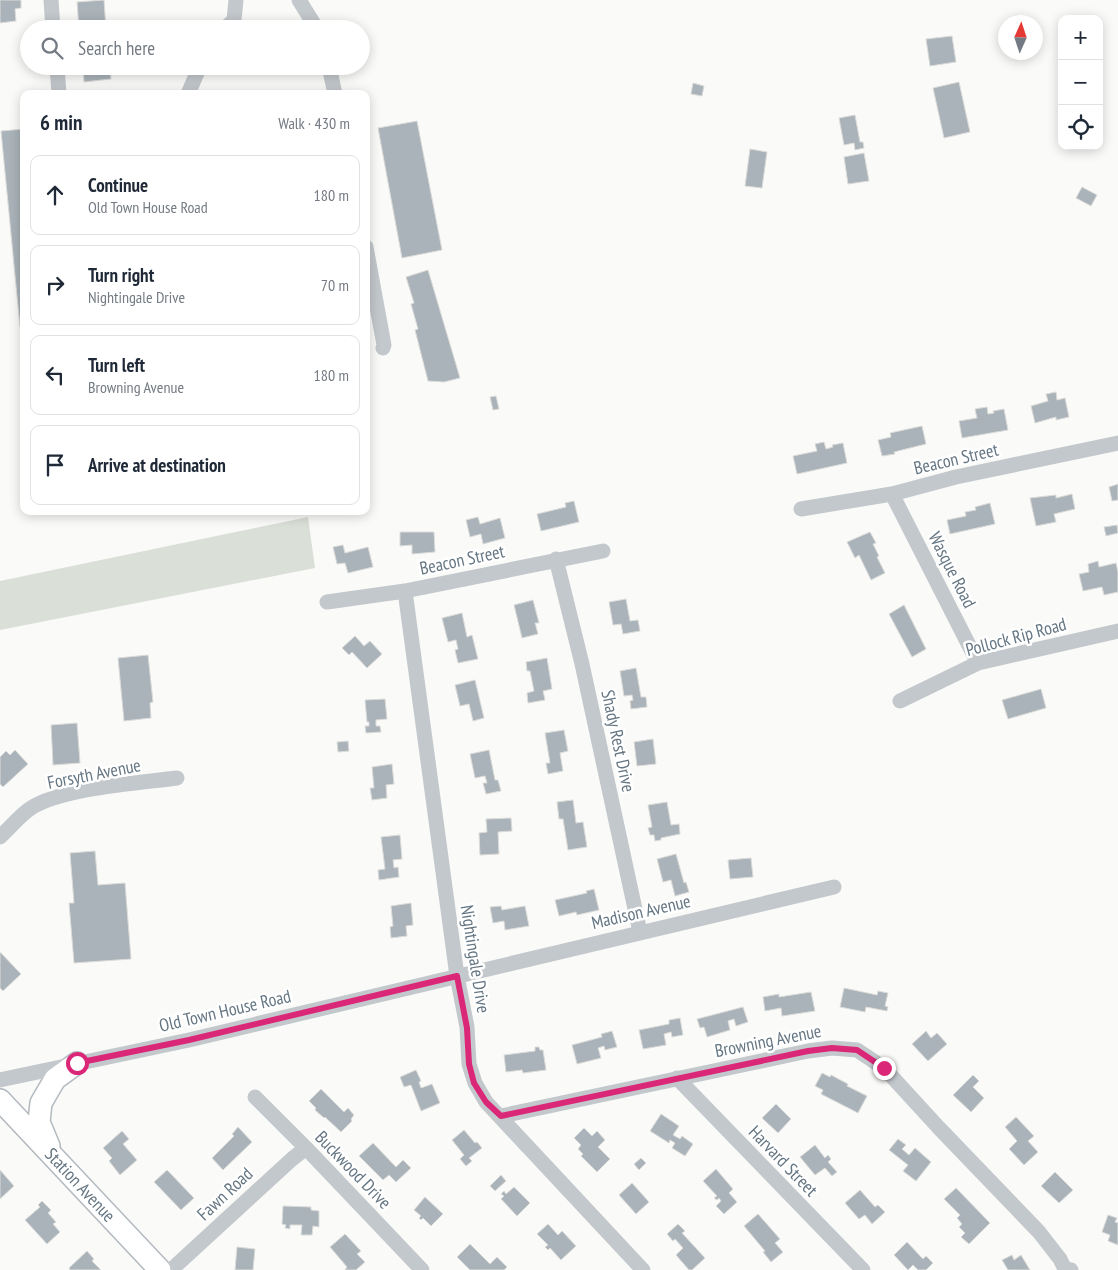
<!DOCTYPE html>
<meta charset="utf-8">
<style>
body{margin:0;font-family:"PT Sans Narrow",sans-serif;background:#f6f6f7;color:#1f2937}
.controls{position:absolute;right:15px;top:15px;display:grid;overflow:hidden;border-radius:10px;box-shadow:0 2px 12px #0003}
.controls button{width:45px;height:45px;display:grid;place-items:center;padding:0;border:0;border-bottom:1px solid #e0e1e3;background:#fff;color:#1f2937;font:25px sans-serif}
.compass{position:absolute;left:998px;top:15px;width:45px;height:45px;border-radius:50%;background:#fff;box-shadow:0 2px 12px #0003;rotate:3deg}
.stop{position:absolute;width:15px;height:15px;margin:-11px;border:4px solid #db2777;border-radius:50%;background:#fff}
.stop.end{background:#db2777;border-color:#fff;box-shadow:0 1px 5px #0008}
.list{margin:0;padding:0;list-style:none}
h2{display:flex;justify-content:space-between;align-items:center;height:65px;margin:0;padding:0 20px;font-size:21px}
h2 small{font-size:16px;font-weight:400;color:#747a83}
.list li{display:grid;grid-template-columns:32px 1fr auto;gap:15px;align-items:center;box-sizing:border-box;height:80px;margin:0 10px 10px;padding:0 10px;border:1px solid #e0e1e3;border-radius:10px}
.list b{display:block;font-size:19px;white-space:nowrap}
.list p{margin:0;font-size:16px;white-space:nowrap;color:#747a83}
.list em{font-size:16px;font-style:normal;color:#747a83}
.icon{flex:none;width:28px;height:28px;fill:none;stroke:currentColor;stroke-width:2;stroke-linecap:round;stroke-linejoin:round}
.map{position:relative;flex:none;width:1118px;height:1270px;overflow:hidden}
.search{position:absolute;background:#fff;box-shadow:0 2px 12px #0003;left:20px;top:20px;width:350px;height:55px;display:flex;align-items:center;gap:12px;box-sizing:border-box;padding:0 18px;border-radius:28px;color:#747a83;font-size:19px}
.panel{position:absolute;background:#fff;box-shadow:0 2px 12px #0003;left:20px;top:90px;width:350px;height:425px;border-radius:10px}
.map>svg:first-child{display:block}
.green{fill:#dadfd7}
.building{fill:#aab3b9;stroke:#dcdcda}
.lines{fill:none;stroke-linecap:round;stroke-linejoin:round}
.secondary-casing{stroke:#b3babf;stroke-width:24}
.minor{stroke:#c3c8cc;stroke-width:15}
.secondary{stroke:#fff;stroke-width:21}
.route{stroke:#db2777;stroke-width:6}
.labels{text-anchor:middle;stroke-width:5;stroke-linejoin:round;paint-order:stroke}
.street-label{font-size:18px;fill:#657683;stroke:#fff}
</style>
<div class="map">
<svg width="1118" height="1270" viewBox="0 0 1118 1270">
<rect width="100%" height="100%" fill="#fafaf8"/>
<path class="green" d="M308,517L315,568L0,630V581Z"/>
<path class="building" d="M0,0H21V8L15,9L16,21L0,23Z
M104,0L106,29H79L77,2Z
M952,36L956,62L930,66L926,39Z
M83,66H110L111,79L84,82Z
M959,82L970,132L944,138L933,88Z
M693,83L704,86L702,96L691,94Z
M855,115L860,142H863L864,148L855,150L854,143L844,145L839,118Z
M417,121L442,250L402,258L378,128Z
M24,129V327H20L1,131Z
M750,149L767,152L762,188L745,186Z
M864,153L869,181L848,184L844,157Z
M1082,187L1097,195L1091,206L1076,198Z
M428,270L460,378L444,382L428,381L415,330L418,329L411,304L414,303L406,277Z
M1056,392L1057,400L1065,398L1069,417L1056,420V417L1035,423L1031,406L1048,401L1046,394Z
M496,396L499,409L493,410L490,397Z
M987,407L988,414L994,413L993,411L1004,409L1008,430L962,438L959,421L977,418L975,409Z
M922,426L926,444L894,452L895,454L882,456L878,440L891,437L890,433Z
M824,442L826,449L833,447L832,445L843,443L847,463L797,474L793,456L817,451L815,444Z
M1118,484V500L1112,501L1109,487Z
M1072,494L1075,509L1054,514L1056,522L1036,526L1030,498L1056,495V498Z
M574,501L579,522L541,531L537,514L566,507L565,503Z
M990,503L995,524L950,534L947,520L966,516L965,512L976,510L975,507Z
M478,517L480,524L500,518L505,538L483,544L481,534L470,537L466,520Z
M1117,525L1118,533L1106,536L1104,527Z
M400,532H434L435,552L412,554V545L400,546Z
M870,532L876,543L873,544L879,556L877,557L885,573L871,580L859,555L855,558L847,542Z
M343,545L345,553L368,547L373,567L348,573L345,563L337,564L333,547Z
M1098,561L1099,567L1116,563L1118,572V592L1104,595L1102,587L1083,591L1079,574L1089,572L1088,564Z
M626,599L630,621L638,620L640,631L623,634L621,624L613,625L609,602Z
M533,600L539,623H535L538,634L522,638L514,605Z
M904,605L926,649L912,657L889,614Z
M462,613L467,637L472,635L478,659L458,663L455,650L458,649L456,640L448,642L442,618Z
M355,636L364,646L370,641L382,654L367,668L352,652L349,655L342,648Z
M148,655L153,702L150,703L151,718L124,721L118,658Z
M547,658L552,689L543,691L545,700L528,703L527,693L534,691L530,671H527L526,662Z
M636,668L641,697H646L647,707L631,709L630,701L633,700L632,695L624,696L620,671Z
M475,680L484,718L473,721L469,704L460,706L455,685Z
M1041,689L1046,708L1008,719L1002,700Z
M385,699L387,719L376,720V726H380L381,732L366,733L365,726H369V722H367L365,700Z
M77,723L80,763L53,765L51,725Z
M564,730L568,751L560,753L563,771L548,774L546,763H550L545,733Z
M653,739L656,764L637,766L634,742Z
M348,741L349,751L338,752L337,742Z
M15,750L28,764L3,787L0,784V757L6,751L10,755Z
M489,750L495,780H498L501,791L486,794L483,783H487L485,776L475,778L470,754Z
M392,764L394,784L386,785L387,798L372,800L370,788H374L372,767Z
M573,800L576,823L583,822L587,847L568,850L563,819H559L557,802Z
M667,802L671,825L679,824L680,834L661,838V840L655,841L654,835H650L648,828L652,827L648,805Z
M511,818L512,831L498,832L499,854L480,855L479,833L487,832L486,819Z
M400,835L402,859L393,860L394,868L398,867L399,877L379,880L378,870L385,869L381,837Z
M95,851L98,885L125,883L131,959L74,963L69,903H74L70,853Z
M676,854L684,883L686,882L689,892L675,896L671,880L663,882L657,859Z
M751,858L753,877L730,879L728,860Z
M594,889L599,910L577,915L576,912L559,916L555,900L587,893L586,891Z
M411,903L413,925L406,926L407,936L391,938L390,927L393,926L391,906Z
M501,906L502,910L525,906L529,926L505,930L504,921L493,923L490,907Z
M0,952L21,974L3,991L0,988Z
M844,988L877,995L878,991L888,993L885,1006L888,1007L887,1011L866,1007L865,1012L840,1007Z
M811,992L815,1011L782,1016L781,1008L765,1011L763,997L779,994V997Z
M743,1007L748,1022L736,1026L734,1019L728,1021L730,1030L707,1037L704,1027L700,1028L697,1019Z
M680,1018L683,1035L672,1037L671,1032L664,1034L666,1045L643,1049L639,1030L669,1024V1020Z
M612,1031L617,1047L605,1050L604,1046L598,1048L601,1058L577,1064L572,1045L602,1037L601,1034Z
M926,1031L931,1038L937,1033L947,1044L928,1061L912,1044Z
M535,1047H539L540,1050H543L546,1070L523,1073L522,1070L506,1072L504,1055L535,1051Z
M416,1070L421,1081L419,1082L421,1088L432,1084L440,1103L421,1111L411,1085L404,1087L400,1077Z
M822,1073L830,1077L831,1075L848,1084L847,1086L867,1096L858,1113L821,1094L823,1090L815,1086Z
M973,1075L979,1081L973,1087L984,1098L971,1112L953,1095Z
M321,1089L344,1112L348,1108L354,1115L351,1119L352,1121L341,1132L325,1117L324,1118L315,1110L316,1108L309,1101Z
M776,1104L791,1119L778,1133L762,1118Z
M661,1114L679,1126L673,1135L680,1139L682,1136L693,1144L685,1156L672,1148L675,1143L670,1140L669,1143L650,1131Z
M1016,1117L1034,1136L1028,1141L1038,1152L1024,1165L1009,1149L1017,1141L1005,1127Z
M238,1127L252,1142L223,1170L212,1158L234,1136L232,1134Z
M584,1128L592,1136L597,1131L605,1140L598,1147L610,1159L597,1172L581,1156L583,1154L578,1149L581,1145L574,1138Z
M464,1130L475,1143L477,1142L482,1148L469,1158L472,1161L466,1166L460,1159L464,1155L452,1140Z
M122,1131L129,1139L123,1144L137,1160L120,1175L109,1161L112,1158L103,1148Z
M898,1139L906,1145L902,1149L909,1155L915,1148L931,1162L916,1181L903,1171L908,1165L889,1150Z
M373,1143L396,1167L403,1160L411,1168L396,1182L389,1175L383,1180L359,1156Z
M815,1145L825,1158L828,1155L831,1159L828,1162L837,1172L832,1176L825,1168L815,1175L800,1157Z
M641,1158L646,1163L639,1170L634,1164Z
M716,1169L733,1189L729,1193L737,1202L724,1214L716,1206L721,1201L719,1198L717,1200L714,1198L717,1196L703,1181Z
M0,1170L14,1186L0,1199Z
M167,1170L194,1198L181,1210L154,1182Z
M1055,1172L1073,1190L1059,1203L1041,1186Z
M501,1175L506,1181L495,1191L490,1186Z
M632,1183L649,1202L636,1214L619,1195Z
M514,1187L530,1203L517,1216L501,1199L504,1196L501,1194L504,1191L506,1194Z
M956,1188L990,1223L969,1244L961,1237L965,1233L959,1227L962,1224L957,1218L960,1215L944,1199Z
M860,1190L875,1207L878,1205L885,1212L872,1224L865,1215L859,1219L845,1203Z
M425,1197L443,1214L431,1226L423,1218L421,1220L419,1218L421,1216L414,1210Z
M42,1201L51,1210L48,1213L56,1222L53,1224L60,1232L47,1244L25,1220L40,1207L38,1205Z
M283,1206L311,1207V1210L319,1211V1227L313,1226L312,1235H301L302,1225H290V1229L285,1228L286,1225L282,1224Z
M758,1214L780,1239L775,1243L783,1252L771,1262L763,1252L765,1251L744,1226Z
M1108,1215L1117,1218L1115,1222L1118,1223V1245L1108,1241L1110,1235L1102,1232Z
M548,1224L558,1235L562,1231L576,1246L561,1260L550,1248L548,1250L545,1247L548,1245L537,1234Z
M678,1224L685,1231L682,1233L705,1258L692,1270H689L676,1255L683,1248L675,1239L673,1241L667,1234Z
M345,1234L361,1251L357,1254L365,1262L356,1270H345L347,1267L330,1247Z
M907,1242L923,1259L926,1256L933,1263L926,1270H918L913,1265L908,1270L894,1255Z
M470,1244L490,1264L497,1257L507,1267L504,1270H470L457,1257Z
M237,1247L255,1249L253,1270H235Z
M87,1251L94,1259L92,1261L101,1270H70L69,1268Z
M1012,1255L1014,1260L1021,1255L1030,1270H1008L1002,1260Z"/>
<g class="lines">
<g class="secondary-casing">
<path id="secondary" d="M0,1100L160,1270
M49,1146L39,1122L41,1103L55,1079L77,1063"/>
</g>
<path class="minor" d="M51,0L53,29
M299,0L317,29
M224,29L234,20L236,0
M57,66L59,94
M329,66L335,94
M188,94L200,66
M366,247L384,345L383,348
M892,494L978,663
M801,509L892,494L956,477L1118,443
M556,559L582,664L640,932
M405,591L457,976L467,1027L469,1064L475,1083L486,1102L643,1270
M327,602L405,591L603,551
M900,701L978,663L1118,631
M0,837C10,828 19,816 31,808C62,788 139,783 177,778
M677,1078L863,1270
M0,1080L189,1040L834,887
M255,1097L306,1148L422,1270
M501,1116L808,1051L832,1048L857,1050L884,1068L939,1128L1039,1232L1060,1259L1065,1269L1071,1270
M171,1270L292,1159L306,1148"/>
<use href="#secondary" class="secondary"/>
</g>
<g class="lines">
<path class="route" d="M77,1063L189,1040L457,976L467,1028L469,1064L474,1083L486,1102L501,1116L808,1051L832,1048L857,1050L884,1068"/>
</g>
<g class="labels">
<g class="street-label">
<text transform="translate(956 459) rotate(-13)" y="6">Beacon Street</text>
<text transform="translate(462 560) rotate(-12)" y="6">Beacon Street</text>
<text transform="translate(952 570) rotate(63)" y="6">Wasque Road</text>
<text transform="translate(1016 637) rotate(-15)" y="6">Pollock Rip Road</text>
<text transform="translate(618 741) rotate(78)" y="6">Shady Rest Drive</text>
<text transform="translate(94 774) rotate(-11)" y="6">Forsyth Avenue</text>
<text transform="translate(641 912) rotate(-13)" y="6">Madison Avenue</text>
<text transform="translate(475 959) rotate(81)" y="6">Nightingale Drive</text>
<text transform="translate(225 1011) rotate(-13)" y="6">Old Town House Road</text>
<text transform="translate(768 1041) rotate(-11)" y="6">Browning Avenue</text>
<text transform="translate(783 1161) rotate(46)" y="6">Harvard Street</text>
<text transform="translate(353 1170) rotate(46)" y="6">Buckwood Drive</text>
<text transform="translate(80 1185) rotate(47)" y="6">Station Avenue</text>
<text transform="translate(225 1194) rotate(-43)" y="6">Fawn Road</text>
</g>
</g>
</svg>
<div class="controls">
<button>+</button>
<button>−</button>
<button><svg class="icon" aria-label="locate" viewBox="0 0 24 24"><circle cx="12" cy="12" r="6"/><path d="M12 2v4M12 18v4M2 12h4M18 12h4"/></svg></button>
</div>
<svg class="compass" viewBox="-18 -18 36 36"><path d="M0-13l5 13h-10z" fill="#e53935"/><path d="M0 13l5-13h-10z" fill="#747a83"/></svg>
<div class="stop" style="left:77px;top:1063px"></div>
<div class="stop end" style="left:884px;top:1068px"></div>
<div class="search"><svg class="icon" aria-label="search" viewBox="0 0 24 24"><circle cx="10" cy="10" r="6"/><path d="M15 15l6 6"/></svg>Search here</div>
<section class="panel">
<h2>6 min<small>Walk · 430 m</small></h2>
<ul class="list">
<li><svg class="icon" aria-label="ahead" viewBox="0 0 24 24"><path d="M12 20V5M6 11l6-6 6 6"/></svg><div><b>Continue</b><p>Old Town House Road</p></div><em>180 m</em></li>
<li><svg class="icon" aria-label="right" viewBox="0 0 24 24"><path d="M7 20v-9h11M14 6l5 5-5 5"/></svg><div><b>Turn right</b><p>Nightingale Drive</p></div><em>70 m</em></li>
<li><svg class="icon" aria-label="left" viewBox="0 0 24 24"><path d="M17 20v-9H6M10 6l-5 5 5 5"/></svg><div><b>Turn left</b><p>Browning Avenue</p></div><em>180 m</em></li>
<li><svg class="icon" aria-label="arrive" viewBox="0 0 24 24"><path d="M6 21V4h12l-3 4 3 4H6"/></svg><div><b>Arrive at destination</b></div></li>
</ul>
</section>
</div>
